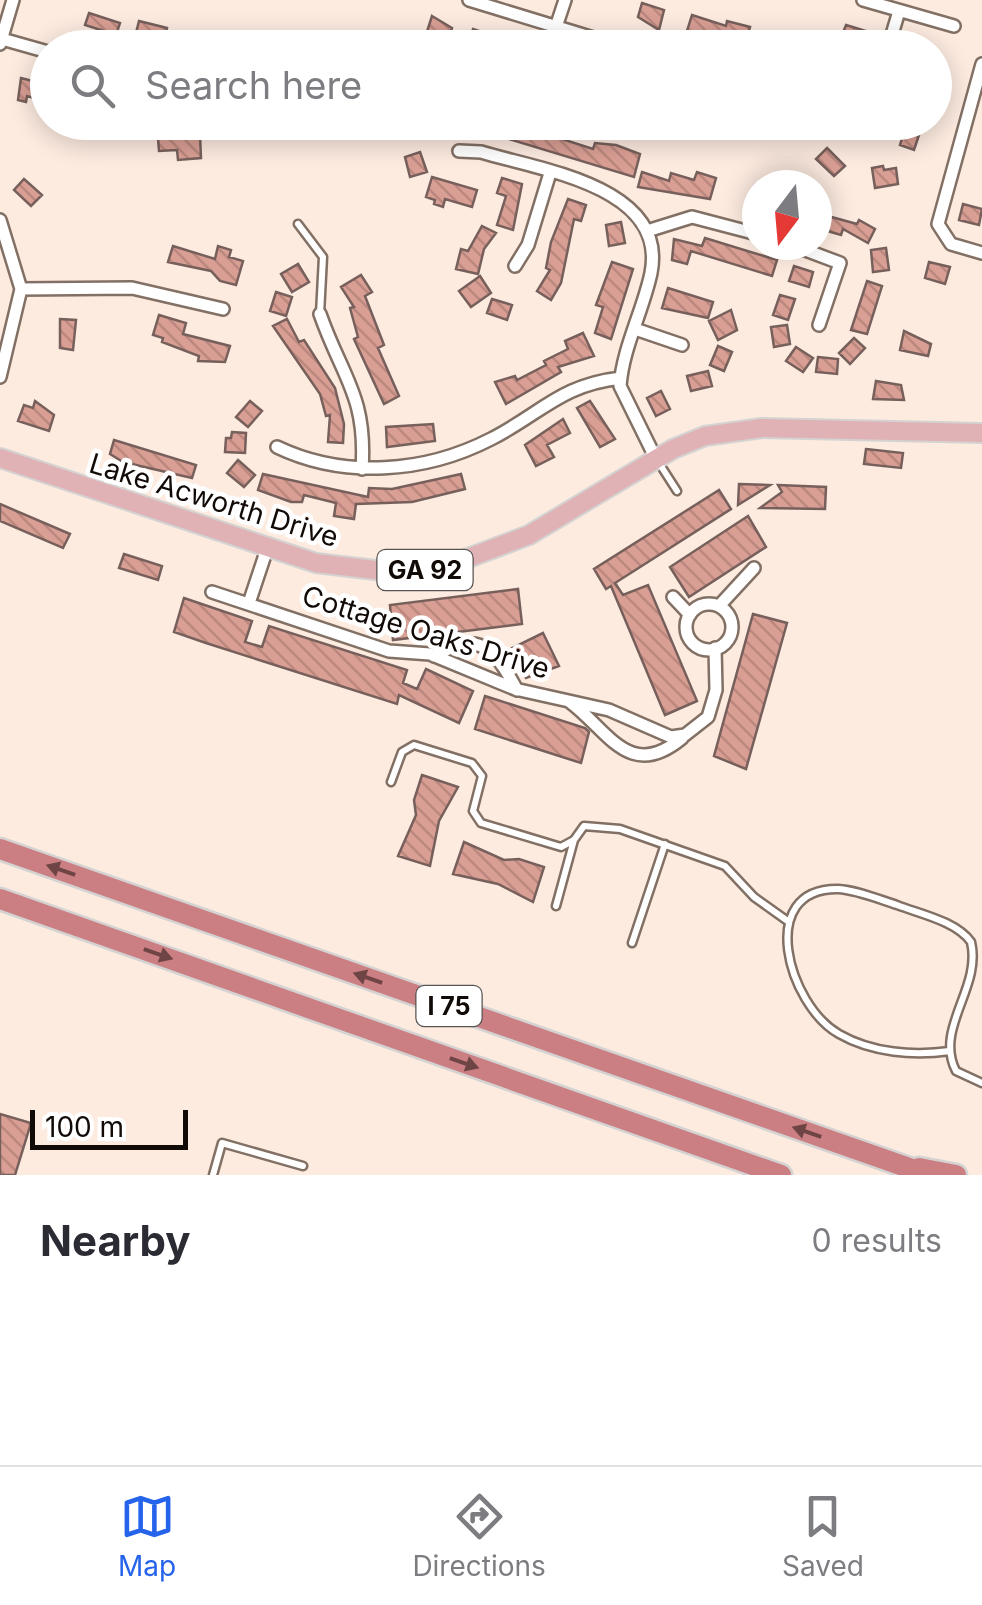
<!DOCTYPE html>
<style>
body{margin:0;font-family:Inter,sans-serif;background:#f7f7f7;color:#2b2b33}
.compass{position:absolute;left:742px;top:170px;width:90px;height:90px;border-radius:50%;background:#fff;box-shadow:0 5px 25px #0003;rotate:196deg}
.scale{position:absolute;left:30px;bottom:25px;width:158px;box-sizing:border-box;padding-left:10px;border:5px solid #110a06;border-top:0;font-size:28px;line-height:35px;white-space:nowrap;color:#110a06;-webkit-text-stroke:8px #fff;paint-order:stroke}
.list{margin:0;padding:0;list-style:none}
h2{display:flex;justify-content:space-between;align-items:center;height:130px;margin:0;padding:0 40px;font-size:42px}
h2 small{font-size:32px;font-weight:400;color:#7c7c81}
.icon{flex:none;width:55px;height:55px;fill:none;stroke:currentColor;stroke-width:2;stroke-linecap:round;stroke-linejoin:round}
.map{position:relative;flex:none;width:982px;height:1175px;overflow:hidden}
.search{position:absolute;background:#fff;box-shadow:0 5px 25px #0003;left:30px;right:30px;top:30px;height:110px;display:flex;align-items:center;gap:25px;box-sizing:border-box;padding:0 35px;border-radius:55px;color:#7c7c81;font-size:38px}
.sheet{height:290px;background:#fff}
nav{display:flex;justify-content:space-around;align-items:center;box-sizing:border-box;height:140px;border-top:2px solid #e1e1e2;background:#fff;font-size:28px;color:#7c7c81}
nav a{display:grid;justify-items:center;gap:5px}
nav .on{color:#2563eb}
.map>svg:first-child{display:block}
.building{fill:url(#building-back-hatch);stroke:#77605c;stroke-width:2.5}
.lines{fill:none;stroke-linecap:round;stroke-linejoin:round}
.lane-casing{stroke:#837064;stroke-width:11}
.street-casing{stroke:#837064;stroke-width:16}
.primary-casing{stroke:#d4d3d2;stroke-width:22}
.highway-casing{stroke:#d4d3d2;stroke-width:25}
.lane{stroke:#fff;stroke-width:6}
.street{stroke:#fff;stroke-width:11}
.primary{stroke:#e0b2b5;stroke-width:18}
.highway{stroke:#cb7f83;stroke-width:20}
.oneway{fill:#6e4444}
.labels{text-anchor:middle;stroke-width:9;stroke-linejoin:round;paint-order:stroke}
.shield{fill:#fff;stroke:#585451;stroke-width:2.5}
.shield-label{font-size:25px;font-weight:bold;fill:#110a06}
.street-label{font-size:28px;fill:#110a06;stroke:#fff}
</style>
<div class="map">
<svg width="982" height="1175" viewBox="0 0 982 1175">
<defs>
<pattern id="building-back-hatch" width="6" height="6" patternUnits="userSpaceOnUse" patternTransform="scale(2.5)"><rect width="6" height="6" fill="#da9f94"/><path d="M-1 5l2 2M0 0l6 6M5-1l2 2" fill="none" stroke="#ba887e"/></pattern>
</defs>
<rect width="100%" height="100%" fill="#fdebe0"/>
<path class="building" d="M642,3L664,10L659,30L638,17Z
M89,13L120,23L116,35L85,25Z
M692,15L726,26L727,21L750,27L745,46L710,33L707,43L695,39L697,34L687,31Z
M432,16L452,28L447,44L425,38Z
M139,21L167,28L164,41L136,33Z
M846,25L866,31L862,43L837,48Z
M473,29L485,33L483,39L505,48H467Z
M21,78L48,85L45,101L27,96L26,102L18,100Z
M489,122H509L593,149L595,143L616,145L640,154L634,177L486,132Z
M907,122L922,126L914,150L900,145Z
M200,135L201,158L178,160L177,150L159,151L158,138Z
M827,148L845,166L834,176L816,159Z
M420,152L427,172L410,177L405,157Z
M883,166L884,170L896,168L898,184L875,188L872,168Z
M642,172L669,181L671,173L694,180L697,172L716,178L710,199L638,187Z
M432,177L477,190L472,207L445,199L443,207L434,204L435,200L426,197Z
M502,178L522,184L513,230L497,225L506,196L497,193Z
M24,179L42,195L31,206L14,190Z
M568,199L586,205L581,221L574,219L561,283L551,300L537,291L550,270L546,268L551,242Z
M963,204L982,209L979,225L959,220Z
M817,213L857,224L859,220L875,229L868,243L843,229L841,235L817,228Z
M621,222L625,243L609,246L606,225Z
M482,226L496,233L484,249L478,274L456,269L461,249L468,251Z
M705,238L777,260L772,276L691,251L687,264L672,260L674,239L702,246Z
M173,246L215,259L218,246L231,250L229,257L243,261L236,285L220,281L211,271L168,262Z
M886,248L889,270L873,272L871,250Z
M612,262L633,269L611,339L595,333L603,307L596,305Z
M929,262L950,267L945,284L925,278Z
M298,264L309,282L292,292L281,274Z
M794,266L813,272L809,287L789,281Z
M361,275L372,292L365,296L384,345L378,348L399,396L384,404L354,339L358,337L350,308L354,307L341,287Z
M480,276L491,293L471,307L459,291Z
M867,281L882,286L867,334L851,330Z
M668,288L713,302L708,318L662,308Z
M276,292L292,297L286,316L270,311Z
M780,295L795,299L788,320L773,315Z
M492,299L512,305L507,320L487,313Z
M731,310L737,330L718,340L709,321Z
M159,315L186,323L183,334L230,346L225,362L198,361L199,356L162,342L163,338L153,335Z
M60,319L76,320L73,350L60,348Z
M287,319L299,342L304,340L335,388L344,424L343,443L328,442L330,415L326,416L320,394L273,326Z
M787,325L790,344L774,347L771,327Z
M904,331L931,344L928,356L900,350Z
M583,333L594,356L558,367L561,372L506,404L495,382L515,376L517,380L546,365L544,361L568,349L565,341Z
M854,338L865,348L850,364L839,353Z
M718,346L732,352L724,371L710,365Z
M796,347L813,358L803,372L786,361Z
M818,357L838,359L837,374L816,372Z
M708,371L712,386L691,391L687,376Z
M876,381L901,385L904,400L873,399Z
M661,391L670,409L656,416L647,398Z
M35,401L54,415L49,431L18,421L24,405L33,408Z
M250,401L262,411L248,427L236,417Z
M590,401L615,439L600,447L577,408Z
M563,419L570,433L547,445L554,457L536,466L525,445Z
M433,424L435,441L387,447L386,427Z
M232,432L246,433L245,453L225,452L226,438H231Z
M114,440L196,465L192,478L123,462L110,454Z
M866,449L903,453L901,468L864,464Z
M238,460L255,475L244,487L227,473Z
M263,474L368,497L369,488L392,489L461,474L465,489L412,502L356,504L354,519L334,516L336,503L304,495L302,502H291L258,490Z
M739,484L770,485L738,505Z
M778,485L826,487L825,509L760,508L782,492Z
M719,490L731,509L615,583L623,595L648,585L697,701L665,715L611,586L606,589L594,569Z
M0,504L70,534L63,548L0,521Z
M748,516L766,547L689,597L670,567Z
M124,554L162,566L158,580L119,568Z
M518,589L522,624L393,640L390,605Z
M184,598L252,621L245,642L262,647L269,626L407,670L403,683L417,689L426,669L473,691L459,723L399,695L397,704L206,643L174,632Z
M753,614L787,623L746,769L714,756Z
M543,633L559,666L526,678L512,648Z
M485,696L585,728L589,732L581,763L475,729Z
M422,775L458,787L439,821L430,866L398,856L416,815L414,800Z
M464,842L504,860L519,859L544,867L533,902L498,884L453,874Z
M0,1114L31,1123L15,1175H0Z"/>
<g class="lines">
<g class="lane-casing">
<path id="lane" d="M298,224L323,257L320,314
M659,463L677,491
M391,782L402,752L414,745L472,763L482,776L473,811L481,823L561,847L574,840L584,826L620,829L725,866L754,897L789,922
M556,906L574,840
M632,943L665,844
M950,1051C914,1056 872,1053 839,1034C788,1005 755,888 838,889C857,890 878,899 897,905C920,914 956,921 971,942C982,988 934,1028 956,1071L982,1083
M213,1175L222,1143L303,1166"/>
</g>
<g class="street-casing">
<path id="street" d="M469,0L626,48
M863,0L954,26
M556,27L565,0
M2,39L48,52
M0,44L13,0
M888,48L899,11
M982,64L938,224L951,244L982,253
M863,128L865,122
M459,151L481,152C540,170 668,186 651,273C643,311 623,347 620,386L656,459
M0,220L21,289L0,377
M647,231L692,217L757,234
M792,245L840,263L819,325
M515,266L528,245L550,173
M21,289L132,288L223,309
M320,314C342,377 367,396 362,469
M635,329L682,345
M277,447C344,479 425,473 491,439C542,413 560,385 621,378
M212,592L389,651L430,654L515,689L609,710L671,737L685,735L708,717L716,690L715,648
M673,597L690,615
M249,603L267,549
M686 627a23 23 0 1 1 46 0a23 23 0 1 1-46 0Z
M719,606L754,568
M434,656C482,629 495,650 517,690
M570,702C608,730 629,782 682,738"/>
</g>
<g class="primary-casing">
<path id="primary" d="M0,458L316,563L401,573L447,566L529,535L673,449L705,436L762,428L982,433"/>
</g>
<g class="highway-casing">
<path id="highway" d="M0,849L929,1175
M0,899L781,1175
M919,1168L956,1175"/>
</g>
<use href="#lane" class="lane"/>
<use href="#street" class="street"/>
<use href="#primary" class="primary"/>
<use href="#highway" class="highway"/>
</g>
<defs><path id="oneway-solid" d="M-6-.8H1V-3.2L6.5 0L1 3.2V.8H-6Z" transform="scale(2.5)"/></defs>
<g class="oneway">
<use href="#oneway-solid" transform="translate(61 870) rotate(-161)"/>
<use href="#oneway-solid" transform="translate(158 954) rotate(19)"/>
<use href="#oneway-solid" transform="translate(368 978) rotate(-161)"/>
<use href="#oneway-solid" transform="translate(464 1063) rotate(19)"/>
<use href="#oneway-solid" transform="translate(807 1132) rotate(-161)"/>
</g>
<g class="labels">
<g class="shield">
<rect x="377.5" y="550" width="95" height="40" rx="8"/>
<rect x="416.5" y="986" width="65" height="40" rx="8"/>
</g>
<g class="shield-label">
<text x="425" y="579">GA 92</text>
<text x="449" y="1015">I 75</text>
</g>
<g class="street-label">
<text transform="translate(214 500) rotate(17)" y="10">Lake Acworth Drive</text>
<text transform="translate(426 632) rotate(17)" y="10">Cottage Oaks Drive</text>
</g>
</g>
</svg>
<svg class="compass" viewBox="-18 -18 36 36"><path d="M0-13l5 13h-10z" fill="#e53935"/><path d="M0 13l5-13h-10z" fill="#7c7c81"/></svg>
<div class="scale">100 m</div>
<div class="search"><svg class="icon" aria-label="search" viewBox="0 0 24 24"><circle cx="10" cy="10" r="6"/><path d="M15 15l6 6"/></svg>Search here</div>
</div>
<section class="sheet">
<h2>Nearby<small>0 results</small></h2>
<ul class="list">
</ul>
</section>
<nav>
<a class="on"><svg class="icon" aria-label="map" viewBox="0 0 24 24"><path d="M3 6l6-2 6 2 6-2v14l-6 2-6-2-6 2zM9 4v14M15 6v14"/></svg>Map</a>
<a><svg class="icon" aria-label="directions" viewBox="0 0 24 24"><path d="M12 3l9 9-9 9-9-9zM9 14v-3h6M13 9l2 2-2 2"/></svg>Directions</a>
<a><svg class="icon" aria-label="saved" viewBox="0 0 24 24"><path d="M7 4h10v16l-5-4-5 4z"/></svg>Saved</a>
</nav>
